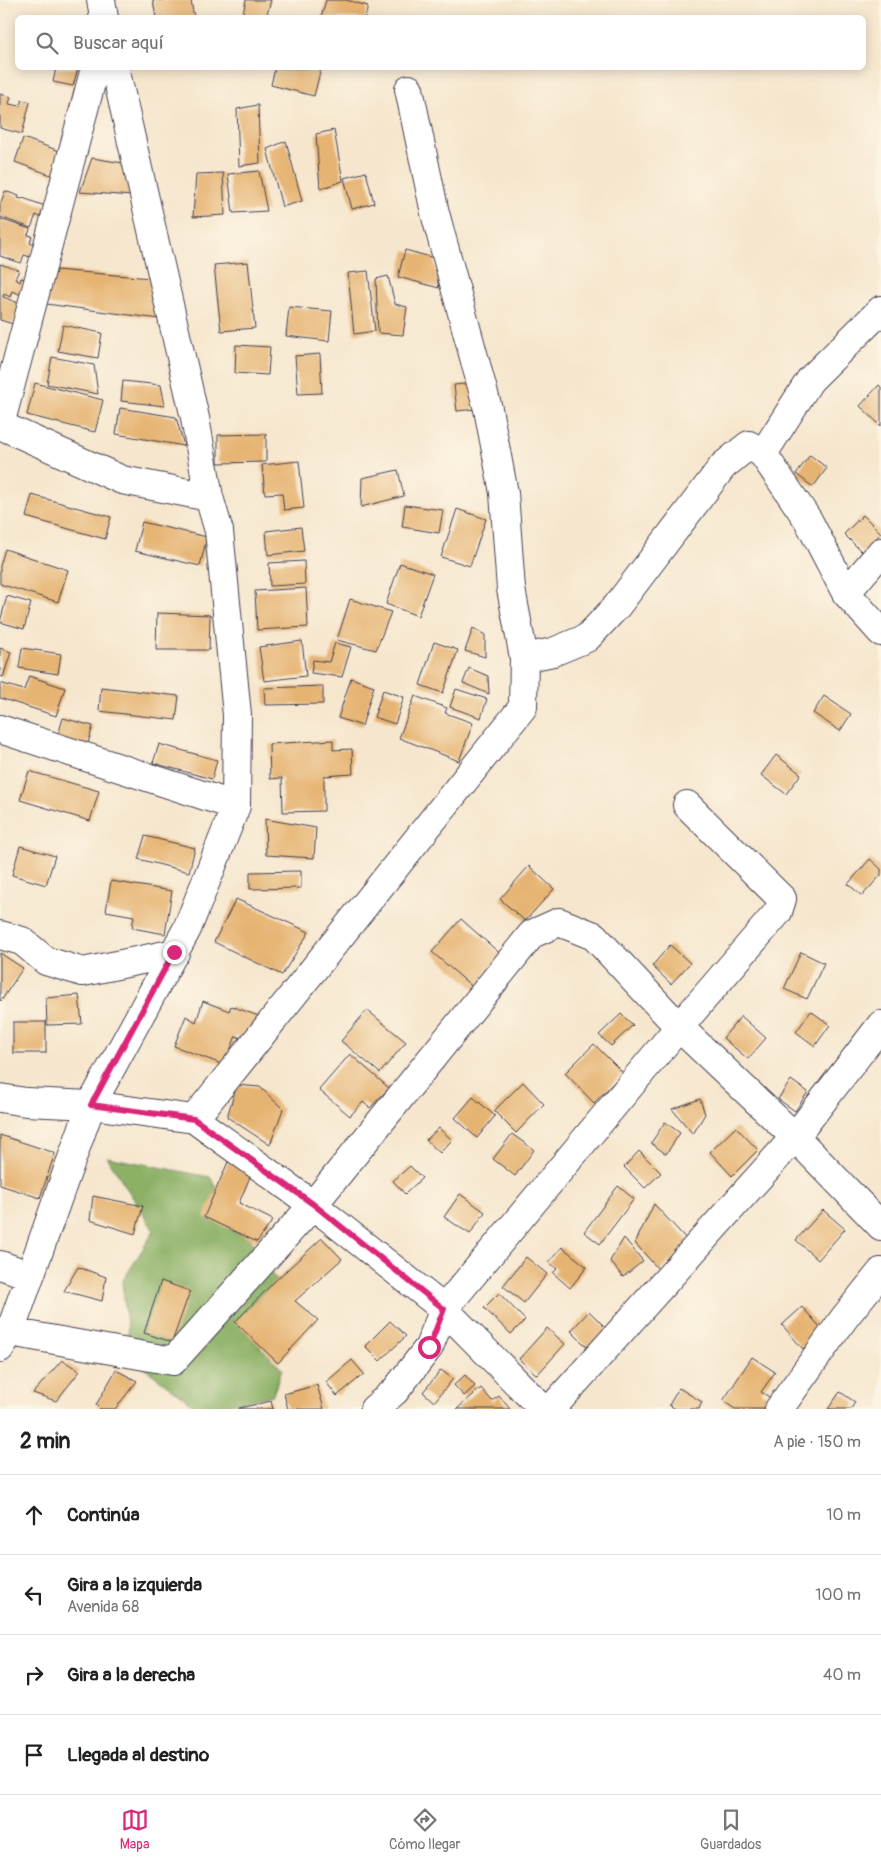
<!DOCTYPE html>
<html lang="es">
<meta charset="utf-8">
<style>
body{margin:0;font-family:Pangolin,sans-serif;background:#f2f2f2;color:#202124}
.stop{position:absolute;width:15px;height:15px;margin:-11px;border:4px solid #db2777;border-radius:50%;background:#fff}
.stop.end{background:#db2777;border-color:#fff;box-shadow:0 1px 5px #0008}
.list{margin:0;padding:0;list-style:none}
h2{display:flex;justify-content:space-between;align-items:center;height:65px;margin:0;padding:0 20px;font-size:21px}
h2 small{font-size:16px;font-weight:400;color:#757577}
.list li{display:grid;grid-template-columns:32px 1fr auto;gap:15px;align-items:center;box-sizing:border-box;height:80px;padding:0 20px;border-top:1px solid #e0e0e0}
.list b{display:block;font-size:19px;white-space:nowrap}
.list p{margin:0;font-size:16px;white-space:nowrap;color:#757577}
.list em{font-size:16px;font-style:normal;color:#757577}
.icon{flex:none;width:28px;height:28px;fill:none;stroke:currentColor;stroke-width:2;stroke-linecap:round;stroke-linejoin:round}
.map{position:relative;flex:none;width:881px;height:1409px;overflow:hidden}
.search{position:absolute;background:#fff;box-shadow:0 2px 12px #0003;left:15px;right:15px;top:15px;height:55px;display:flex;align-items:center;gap:12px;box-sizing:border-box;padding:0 18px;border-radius:8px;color:#757577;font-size:19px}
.sheet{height:385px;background:#fff}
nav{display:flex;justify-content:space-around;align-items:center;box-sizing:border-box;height:70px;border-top:1px solid #e0e0e0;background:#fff;font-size:14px;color:#757577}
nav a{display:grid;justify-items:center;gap:2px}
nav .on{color:#db2777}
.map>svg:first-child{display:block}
.forest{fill:#8cb166;stroke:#576a50}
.building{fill:#e6b472}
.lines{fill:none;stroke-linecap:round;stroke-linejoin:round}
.street-casing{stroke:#423f51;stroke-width:30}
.street{stroke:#fff;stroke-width:28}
.route{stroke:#db2777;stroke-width:6}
</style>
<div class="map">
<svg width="881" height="1409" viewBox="0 0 881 1409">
<rect width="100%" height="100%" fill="#fcf5e5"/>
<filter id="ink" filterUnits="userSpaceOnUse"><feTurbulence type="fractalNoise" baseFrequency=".02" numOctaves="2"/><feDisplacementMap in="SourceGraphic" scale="10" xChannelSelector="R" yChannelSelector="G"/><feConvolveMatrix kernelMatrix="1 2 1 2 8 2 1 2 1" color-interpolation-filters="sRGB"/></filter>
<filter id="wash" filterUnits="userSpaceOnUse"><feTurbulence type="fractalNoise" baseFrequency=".0096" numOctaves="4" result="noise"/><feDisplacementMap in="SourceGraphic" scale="20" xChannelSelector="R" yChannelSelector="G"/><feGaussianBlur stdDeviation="1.12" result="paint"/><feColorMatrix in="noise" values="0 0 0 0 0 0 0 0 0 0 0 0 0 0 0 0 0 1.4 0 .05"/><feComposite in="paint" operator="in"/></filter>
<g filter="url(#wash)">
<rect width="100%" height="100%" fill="#f6e6cd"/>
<path class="forest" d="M107,1157L210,1177L276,1280L235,1322L282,1369L273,1395L209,1409H199L131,1358L122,1282L154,1231Z"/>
<g id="blocks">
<path class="building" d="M153,0H191L194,18H156Z
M246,0H271L266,18H242Z
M326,0H346L368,6L365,18H321Z
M56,68H78L73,86L53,82Z
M275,68H321L314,96L271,85Z
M0,94L11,97L9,104L20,106L22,100L30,102L22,134L0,128Z
M258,105L260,163L239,166L237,109Z
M334,130L343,181L320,189L316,134Z
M23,138L68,154L59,178L15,162Z
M286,141L302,201L282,207L267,149Z
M92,158L129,164L132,196L80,192Z
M259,171L267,211L233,213L228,174Z
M366,172L374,203L352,209L344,178Z
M223,173L225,215L193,217L196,174Z
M5,191L19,196L18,198L22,199L23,198L45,206L40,217L36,215L31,228L0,217V205Z
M0,219L30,229L28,235L32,236L30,243L34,245L30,257L24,255L21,263L0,256Z
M405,250L434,258L439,288L398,277Z
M248,262L255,328L221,331L214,265Z
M0,264L19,270L15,279L20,282L21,278L30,281L24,296L12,291L10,297L4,294L3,297L21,304L13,324L0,320Z
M56,270L151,278L160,319L46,304Z
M368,271L375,331L354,334L348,273Z
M388,276L395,304L407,307L403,335L378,333L376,279Z
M289,307L332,311L329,341L286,336Z
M63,325L102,333L98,358L58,351Z
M236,345L270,347L268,375L235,373Z
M320,354L322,393L298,394L295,356Z
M52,357L94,365L98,394L47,384Z
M123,381L161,385L165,406L121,401Z
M35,383L103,400L95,432L27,415Z
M473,383L476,409L457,411L454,385Z
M879,385L881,387V426L860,406Z
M120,408L176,417L184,446L116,434Z
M266,434V462L218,463V435Z
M810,455L827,468L813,487L796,474Z
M299,461L304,508L284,510L282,493L265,494L262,465Z
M398,470L404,496L361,507L362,478Z
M32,495L111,517L105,539L26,517Z
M405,505L443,510L439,533L402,527Z
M457,509L486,519L470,566L441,557Z
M863,515L881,533L863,553L844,534Z
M142,522L207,537L200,566L135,551Z
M301,527L304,551L268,555L266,531Z
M5,549L68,570L58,602L0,584V566Z
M304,561L305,584L270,586L269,563Z
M400,563L433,574L418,616L386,604Z
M306,588L308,627L257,630L255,591Z
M7,596L31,603L24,629L0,622Z
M350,599L391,612L376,650L337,640Z
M157,613L210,615L209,650H156Z
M473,628L485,635V657L465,651Z
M302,641L306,676L264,681L259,647Z
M434,642L458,650L443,693L420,685Z
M335,643L351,647L342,677L311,673L313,660L329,662Z
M0,648L11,652L3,677L0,676Z
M22,648L61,654L58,674L19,668Z
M469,668L488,676L489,694L463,683Z
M29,676L65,688L56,716L0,698V683L24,690Z
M351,678L374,686L362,726L338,718Z
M323,686V704L265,705L264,688Z
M101,687L179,696L176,720L99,711Z
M456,689L487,699L481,718L450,707Z
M383,690L404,697L395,724L374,717Z
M415,696L447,708L445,713L473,723L459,761L399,738Z
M824,696L851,714L840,731L813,713Z
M63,718L93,726L87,747L57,739Z
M333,740V750L352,749L353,774L324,776V811L283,812L282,778L270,779L269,744Z
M159,744L217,760L212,779L153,763Z
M776,755L801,774L786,794L761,775Z
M29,771L99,791L90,821L20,800Z
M265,819L316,828L314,858L266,855Z
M145,836L195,848L189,872L138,859Z
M20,846L55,856L46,885L12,875Z
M870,859L881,869V875L862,896L848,884Z
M529,866L554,889L525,921L500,899Z
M301,871V888L250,889V872Z
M111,881L172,891L165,934L132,928L134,916L106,911Z
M236,899L309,932L282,975L214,942Z
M461,919L505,958L476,990L432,952Z
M670,945L690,963L671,984L652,966Z
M801,952L824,963L807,999L784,989Z
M0,953L23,968L1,1001L0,1000Z
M79,995L82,1024L47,1025L46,998Z
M203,1001L229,1011L231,1006L267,1019L251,1042L236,1036L224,1065L174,1046L186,1016L196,1022Z
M367,1010L406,1042L380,1073L341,1041Z
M811,1011L830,1025L815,1046L796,1032Z
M621,1014L633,1025L611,1046L599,1035Z
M741,1016L766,1038L748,1059L723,1038Z
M13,1022H46V1053H13Z
M594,1044L623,1073L594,1103L565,1073Z
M350,1054L389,1088L370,1108L363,1102L350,1116L319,1090Z
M791,1080L808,1092L795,1111L778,1099Z
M523,1082L544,1104L516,1133L494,1111Z
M237,1085L260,1087L283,1109L270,1145L227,1117Z
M473,1097L495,1116L477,1138L455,1118Z
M700,1099L705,1114L693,1134L672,1109Z
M665,1122L680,1133L666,1154L651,1143Z
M736,1127L758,1150L732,1176L710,1152Z
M439,1128L452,1140L440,1153L426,1140Z
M512,1134L534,1150L515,1176L493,1159Z
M0,1135L55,1153L40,1198L0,1185Z
M639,1151L661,1173L645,1188L624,1167Z
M228,1162L252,1172L239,1203L273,1220L257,1242L204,1217Z
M410,1166L422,1178L405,1194L393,1181Z
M618,1186L634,1199L600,1244L584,1232Z
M460,1194L485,1212L470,1234L444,1217Z
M93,1196L143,1206L135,1234L90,1220Z
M654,1204L690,1243L660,1271L635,1243Z
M823,1210L845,1229L818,1260L796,1240Z
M322,1238L342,1259L295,1301L318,1320L278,1363L235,1322L276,1280Z
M624,1238L643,1261L623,1277L610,1261Z
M562,1247L587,1267L570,1288L553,1273L557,1269L549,1262Z
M526,1257L547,1274L524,1303L503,1286Z
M78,1267L106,1277L102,1301L64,1291Z
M161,1281L190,1291L172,1342L144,1333Z
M499,1293L525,1320L511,1334L484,1308Z
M802,1307L823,1330L803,1349L782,1325Z
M589,1311L610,1332L592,1352L571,1331Z
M390,1321L406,1336L380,1361L365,1346Z
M547,1328L565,1344L537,1375L519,1359Z
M752,1357L775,1372L761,1392L771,1398L764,1409H735L723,1401Z
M62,1360L80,1371L56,1401L33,1393Z
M352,1360L364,1374L337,1396L326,1382Z
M116,1370L137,1381L115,1409H100L96,1405Z
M441,1370L453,1379L434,1402L423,1392Z
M465,1375L475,1386L464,1396L454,1385Z
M317,1385L324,1409H288L284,1394Z
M481,1388L492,1401L499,1396L510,1409H457Z
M679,1388L702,1402L699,1409H676L669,1405Z
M840,1392L855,1402L851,1409H828Z
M271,1401L273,1409H239V1408Z"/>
</g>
</g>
<g filter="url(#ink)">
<use href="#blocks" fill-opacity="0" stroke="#423f51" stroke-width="1"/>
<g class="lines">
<g class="street-casing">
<path id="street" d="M101,0L104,18
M0,425L95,68
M0,425L122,480L209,497
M763,454L810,380L881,310
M846,593L881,552
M524,658L553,652L587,638L617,606L723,466L749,445L763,454L808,520L846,593L881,632
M0,729L236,806
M0,935L22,941L46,961L83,972L175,953
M0,1098L26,1102L91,1105L194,1119L313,1205L444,1309L543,1409
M194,1119L523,707L524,658L511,589L504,493L488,409L435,213L409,89
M0,1265L29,1275
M10,1332L173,1361L313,1205L532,934L559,922L594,936L679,1027L795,1137L881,1226
M0,1348L10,1332L91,1105L187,929L236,806L237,715L219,531L209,497L195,418L115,68
M374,1409L395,1391L429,1347L444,1309L679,1027L778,912L782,899L687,805
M551,1409L795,1137L881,1025
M779,1409L845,1317L881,1272"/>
</g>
<use href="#street" class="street"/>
</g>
</g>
<g class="lines" filter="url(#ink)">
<path class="route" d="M174,952L91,1105L194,1119L313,1204L444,1309L429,1347"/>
</g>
</svg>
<div class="stop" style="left:429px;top:1347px"></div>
<div class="stop end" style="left:174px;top:952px"></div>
<div class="search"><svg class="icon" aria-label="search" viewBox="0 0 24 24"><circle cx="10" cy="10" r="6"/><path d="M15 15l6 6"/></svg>Buscar aquí</div>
</div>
<section class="sheet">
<h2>2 min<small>A pie · 150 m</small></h2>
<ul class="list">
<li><svg class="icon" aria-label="ahead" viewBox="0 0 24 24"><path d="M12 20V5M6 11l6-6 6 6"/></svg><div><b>Continúa</b></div><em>10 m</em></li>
<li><svg class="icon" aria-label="left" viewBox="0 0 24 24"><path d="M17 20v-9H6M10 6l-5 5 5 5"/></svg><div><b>Gira a la izquierda</b><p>Avenida 68</p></div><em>100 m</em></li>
<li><svg class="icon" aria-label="right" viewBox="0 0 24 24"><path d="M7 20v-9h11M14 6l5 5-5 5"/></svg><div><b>Gira a la derecha</b></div><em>40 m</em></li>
<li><svg class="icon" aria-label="arrive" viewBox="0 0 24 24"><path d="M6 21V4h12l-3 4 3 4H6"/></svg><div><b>Llegada al destino</b></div></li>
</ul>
</section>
<nav>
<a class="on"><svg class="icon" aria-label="map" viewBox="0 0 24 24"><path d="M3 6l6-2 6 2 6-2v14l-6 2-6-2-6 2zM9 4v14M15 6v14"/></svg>Mapa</a>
<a><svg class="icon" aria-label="directions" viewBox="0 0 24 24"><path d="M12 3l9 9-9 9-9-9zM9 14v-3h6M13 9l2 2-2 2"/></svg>Cómo llegar</a>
<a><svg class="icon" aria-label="saved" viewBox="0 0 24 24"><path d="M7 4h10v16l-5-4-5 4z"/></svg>Guardados</a>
</nav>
